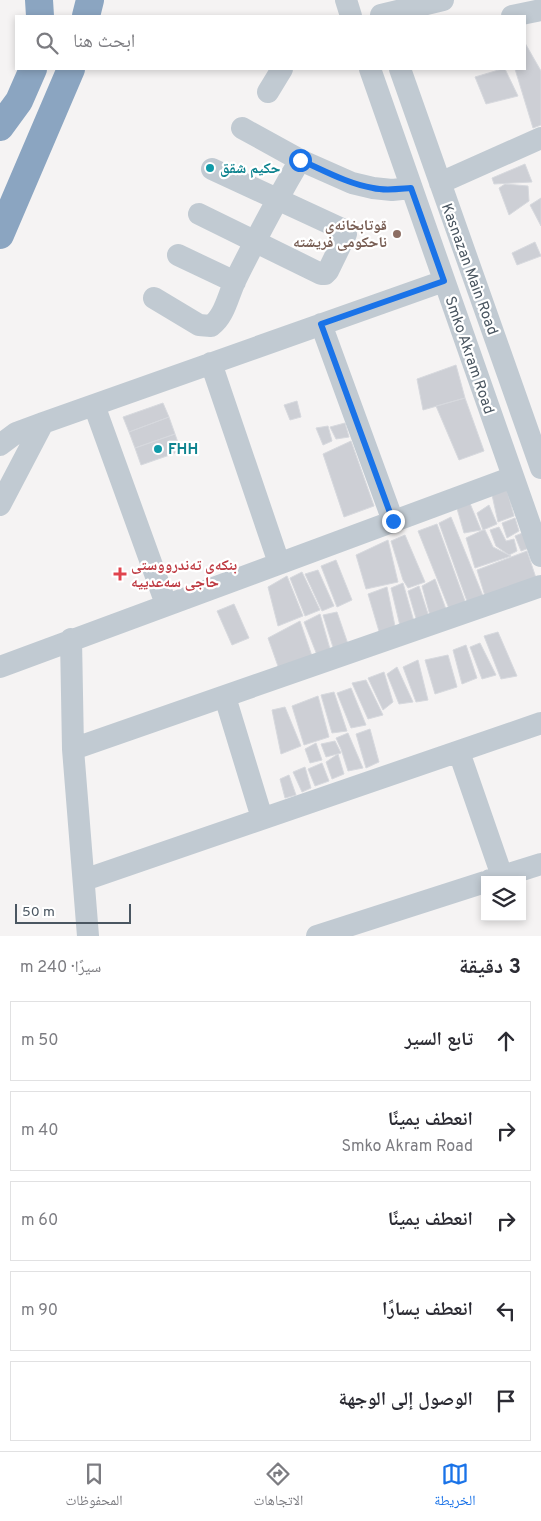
<!DOCTYPE html>
<html lang="ar">
<meta charset="utf-8">
<style>
body{margin:0;font-family:Overpass,"Noto Naskh Arabic",sans-serif;background:#f2f2f3;color:#2b2b33;direction:rtl}
.controls{position:absolute;right:15px;bottom:15px;display:grid;overflow:hidden;border-radius:0px;box-shadow:0 2px 8px #0003}
.controls button{width:45px;height:45px;display:grid;place-items:center;padding:0;border:0;border-bottom:1px solid #e1e1e2;background:#fff;color:#2b2b33;font:25px sans-serif}
.scale{position:absolute;left:15px;bottom:12px;width:116px;box-sizing:border-box;padding-left:5px;border:2px solid #4a5661;border-top:0;font-size:14px;line-height:18px;white-space:nowrap;color:#4a5661;-webkit-text-stroke:4px #fff;paint-order:stroke}
.stop{position:absolute;width:15px;height:15px;margin:-11px;border:4px solid #1a73e8;border-radius:50%;background:#fff}
.stop.end{background:#1a73e8;border-color:#fff;box-shadow:0 1px 5px #0008}
.list{margin:0;padding:0;list-style:none}
h2{display:flex;justify-content:space-between;align-items:center;height:65px;margin:0;padding:0 20px;font-size:21px}
h2 small{font-size:16px;font-weight:400;color:#7c7c81}
.list li{display:grid;grid-template-columns:32px 1fr auto;gap:15px;align-items:center;box-sizing:border-box;height:80px;margin:0 10px 10px;padding:0 10px;border:1px solid #e1e1e2;border-radius:0px}
.list b{display:block;font-size:19px;white-space:nowrap}
.list p{margin:0;font-size:16px;white-space:nowrap;color:#7c7c81}
.list em{font-size:16px;font-style:normal;color:#7c7c81}
.icon{flex:none;width:28px;height:28px;fill:none;stroke:currentColor;stroke-width:2;stroke-linecap:round;stroke-linejoin:round}
.map{position:relative;flex:none;width:541px;height:936px;overflow:hidden;direction:ltr}
.search{position:absolute;background:#fff;box-shadow:0 2px 8px #0003;left:15px;right:15px;top:15px;height:55px;display:flex;align-items:center;gap:12px;box-sizing:border-box;padding:0 18px;border-radius:0px;color:#7c7c81;font-size:19px}
.sheet{height:515px;background:#fff}
nav{display:flex;justify-content:space-around;align-items:center;box-sizing:border-box;height:70px;border-top:1px solid #e1e1e2;background:#fff;font-size:14px;color:#7c7c81}
nav a{display:grid;justify-items:center;gap:2px}
nav .on{color:#1a73e8}
.map>svg:first-child{display:block}
.building{fill:#cdcfd5;stroke:#d7d9de}
.lines{fill:none;stroke-linecap:round;stroke-linejoin:round}
.minor{stroke:#c1cad2;stroke-width:22}
.highway{stroke:#8ba5c1;stroke-width:28}
.route{stroke:#1a73e8;stroke-width:6}
.culture-dot{fill:#0f9aa8;stroke:#fff;stroke-width:2}
.education-dot{fill:#8d6e63;stroke:#fff;stroke-width:2}
.health-dot{fill:#e0444e;stroke:#fff;stroke-width:2}
.labels{text-anchor:middle;stroke-width:4.5;stroke-linejoin:round;paint-order:stroke}
.culture-label{font-size:15px;font-weight:bold;fill:#0d838f;stroke:#fff;text-anchor:start}
.education-label{font-size:15px;font-weight:bold;fill:#785e54;stroke:#fff;text-anchor:end}
.street-label{font-size:15px;fill:#4a5661;stroke:#fff}
.health-label{font-size:15px;font-weight:bold;fill:#be3a42;stroke:#fff;text-anchor:start}
</style>
<div class="map">
<svg width="541" height="936" viewBox="0 0 541 936">
<rect width="100%" height="100%" fill="#f5f3f3"/>
<path class="building" d="M525,43L541,71V125L533,128L515,69H525Z
M502,69H505L518,96L486,104L475,77Z
M525,164L532,182L494,184L492,178Z
M505,184L528,186L529,201L509,215L499,188Z
M541,198V226L530,205Z
M535,242L541,256L517,265L512,253Z
M456,365L465,398L423,410L417,379Z
M465,398L484,451L459,460L436,406Z
M297,401L301,417L290,420L284,405Z
M163,403L169,417L129,432L123,417Z
M169,417L175,434L135,448L129,432Z
M345,423L349,437L336,439L330,427Z
M328,426L332,441L323,445L316,428Z
M175,434L181,451L141,465L135,448Z
M351,441L374,506L344,517L323,454Z
M507,490L514,516L498,522L492,495Z
M469,501L481,530L464,533L456,505Z
M489,505L497,524L483,530L477,513Z
M451,517L483,596L468,604L439,523Z
M515,518L519,531L507,538L502,523Z
M437,524L466,604L450,611L418,531Z
M499,527L506,541L514,539L517,551L509,555L496,546L490,530Z
M483,530H485L493,547L511,556L475,568L466,538Z
M525,532L529,548L521,551L515,536Z
M405,535L425,582L408,588L403,580L391,541Z
M388,540L398,582L366,589L356,555Z
M527,551L536,578L485,596L477,570Z
M336,560L352,600L337,607L321,566Z
M318,570L334,606L322,611L305,574Z
M302,572L320,610L305,616L290,578Z
M287,576L303,616L278,626L268,587Z
M435,579L447,612L431,619L422,586Z
M403,583L415,625L401,630L391,588Z
M419,586L429,617L418,625L408,591Z
M387,587L396,631L381,638L368,594Z
M234,604L249,638L232,645L217,611Z
M337,612L349,647L336,657L323,615Z
M320,614L332,656L319,660L304,622Z
M300,621L314,662L279,669L268,638Z
M498,632L517,676L501,679L484,636Z
M480,643L496,675L482,679L470,647Z
M466,645L477,678L462,684L453,650Z
M448,655L457,687L435,694L425,660Z
M418,660L428,700L416,702L403,667Z
M397,667L413,702L399,704L387,674Z
M384,672L393,702L383,710L368,678Z
M366,680L383,715L368,719L352,683Z
M351,688L366,725L351,728L337,693Z
M334,692L347,731L332,733L321,695Z
M318,696L329,737L304,745L292,706Z
M285,707L301,746L281,754L272,710Z
M370,729L379,762L366,768L356,734Z
M348,733L363,768L348,771L341,749L336,738Z
M335,741L341,753L326,757L321,744Z
M316,743L322,760L310,763L305,749Z
M338,754L344,774L332,779L326,762Z
M322,763L329,781L315,786L308,769Z
M305,767L311,788L302,792L293,772Z
M289,775L296,795L285,798L280,779Z"/>
<g class="lines">
<path class="minor" d="M346,0L351,16
M381,15L443,0
M512,16L541,10
M370,69L541,556
M400,69L541,468
M268,92L282,69
M242,128L300,160L352,183L373,188L392,190L411,188
M440,183L541,138
M199,214L321,274H325L328,271L346,234L344,230L212,169
M178,255L235,282
M154,298L199,325L211,326C225,316 228,295 236,279C256,239 277,199 300,160
M321,324L393,521
M211,363L279,563
M94,405L166,604
M0,445L16,433L43,423L444,281
M0,505L43,423
M71,639L73,749L88,936
M0,667L513,477
M225,697L262,818
M73,749L541,586
M459,752L502,876
M84,880L541,723
M490,880L541,864
M317,936L485,882"/>
<path class="highway" d="M39,0L40,16
M86,16L90,0
M0,127L19,101L33,69
M0,235L71,69"/>
</g>
<g class="lines">
<path class="route" d="M300,160C323,170 348,184 373,188C385,191 398,189 411,188L444,281L321,324L393,521"/>
</g>
<g class="culture-dot">
<circle cx="210" cy="168" r="5"/>
<circle cx="158" cy="449" r="5"/>
</g>
<circle class="education-dot" cx="397" cy="234" r="5"/>
<path class="health-dot" d="M117.5 566.5h5v5h5v5h-5v5h-5v-5h-5v-5h5z"/>
<g class="labels">
<g class="culture-label">
<text x="220" y="173">حكيم شقق</text>
<text x="168" y="454">FHH</text>
</g>
<g class="education-label">
<text x="387" y="230">قوتابخانەی<tspan x="387" dy="17">ناحکومی فریشتە</tspan></text>
</g>
<g class="street-label">
<text transform="translate(470 269) rotate(70)" y="5">Kasnazan Main Road</text>
<text transform="translate(470 355) rotate(71)" y="5">Smko Akram Road</text>
</g>
<g class="health-label">
<text x="131" y="570">بنکەی تەندرووستی<tspan x="131" dy="17">حاجی سەعدییە</tspan></text>
</g>
</g>
</svg>
<div class="controls">
<button><svg class="icon" aria-label="layers" viewBox="0 0 24 24"><path d="M12 4l9 5-9 5-9-5zM3 14l9 5 9-5"/></svg></button>
</div>
<div class="scale">50 m</div>
<div class="stop" style="left:300px;top:160px"></div>
<div class="stop end" style="left:393px;top:521px"></div>
<div class="search"><svg class="icon" aria-label="search" viewBox="0 0 24 24"><circle cx="10" cy="10" r="6"/><path d="M15 15l6 6"/></svg>ابحث هنا</div>
</div>
<section class="sheet">
<h2>3 دقيقة<small>سيرًا · 240 m</small></h2>
<ul class="list">
<li><svg class="icon" aria-label="ahead" viewBox="0 0 24 24"><path d="M12 20V5M6 11l6-6 6 6"/></svg><div><b>تابع السير</b></div><em>50 m</em></li>
<li><svg class="icon" aria-label="right" viewBox="0 0 24 24"><path d="M7 20v-9h11M14 6l5 5-5 5"/></svg><div><b>انعطف يمينًا</b><p>Smko Akram Road</p></div><em>40 m</em></li>
<li><svg class="icon" aria-label="right" viewBox="0 0 24 24"><path d="M7 20v-9h11M14 6l5 5-5 5"/></svg><div><b>انعطف يمينًا</b></div><em>60 m</em></li>
<li><svg class="icon" aria-label="left" viewBox="0 0 24 24"><path d="M17 20v-9H6M10 6l-5 5 5 5"/></svg><div><b>انعطف يسارًا</b></div><em>90 m</em></li>
<li><svg class="icon" aria-label="arrive" viewBox="0 0 24 24"><path d="M6 21V4h12l-3 4 3 4H6"/></svg><div><b>الوصول إلى الوجهة</b></div></li>
</ul>
</section>
<nav>
<a class="on"><svg class="icon" aria-label="map" viewBox="0 0 24 24"><path d="M3 6l6-2 6 2 6-2v14l-6 2-6-2-6 2zM9 4v14M15 6v14"/></svg>الخريطة</a>
<a><svg class="icon" aria-label="directions" viewBox="0 0 24 24"><path d="M12 3l9 9-9 9-9-9zM9 14v-3h6M13 9l2 2-2 2"/></svg>الاتجاهات</a>
<a><svg class="icon" aria-label="saved" viewBox="0 0 24 24"><path d="M7 4h10v16l-5-4-5 4z"/></svg>المحفوظات</a>
</nav>
